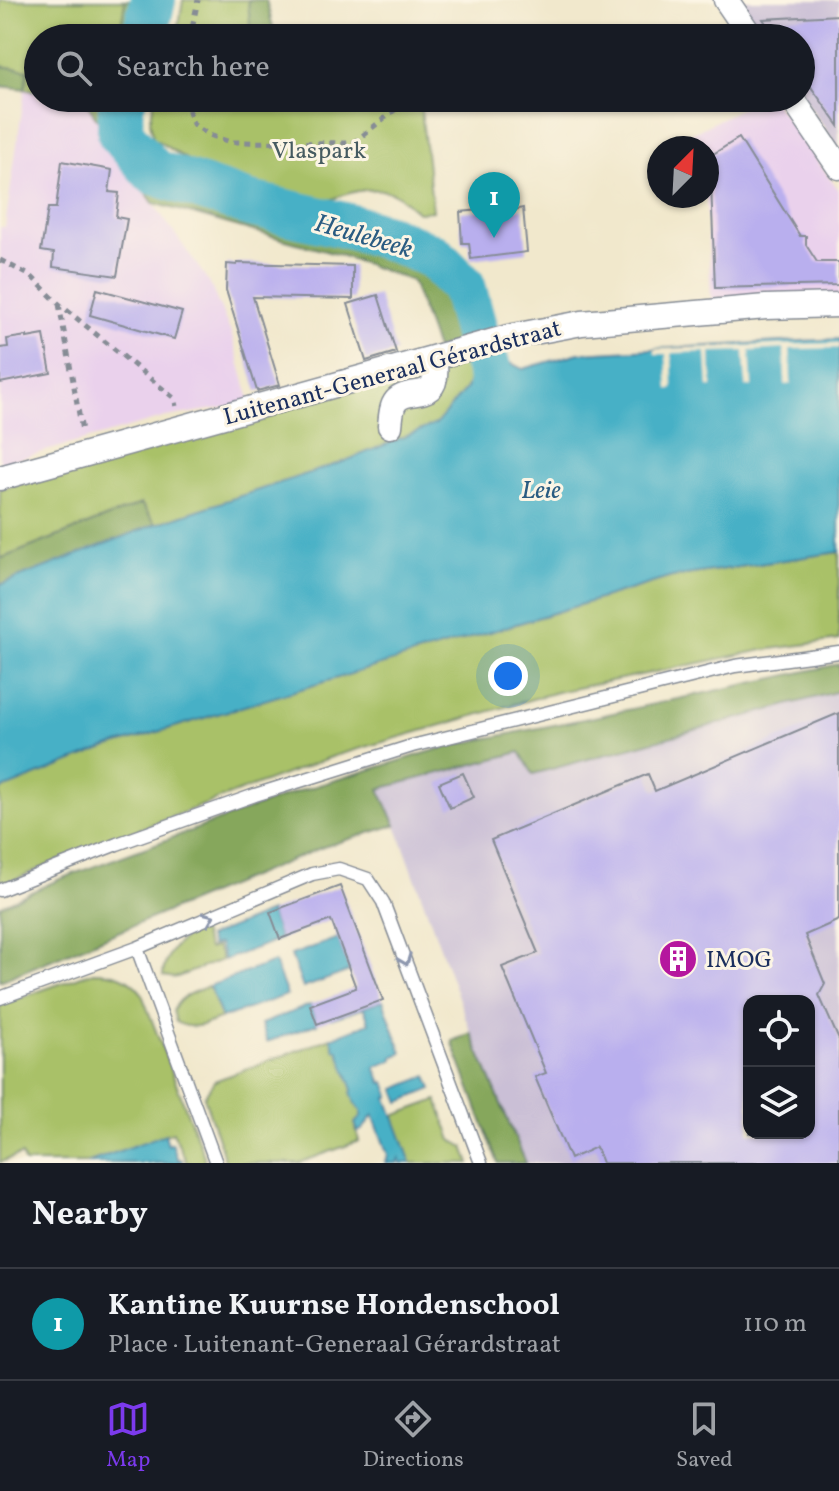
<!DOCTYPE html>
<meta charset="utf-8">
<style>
body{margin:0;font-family:Vollkorn,serif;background:#242831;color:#f1f3f6}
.controls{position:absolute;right:24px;bottom:24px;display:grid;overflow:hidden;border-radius:16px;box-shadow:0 2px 6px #0004}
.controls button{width:72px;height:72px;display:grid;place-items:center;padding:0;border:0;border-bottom:2px solid #363941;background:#171b24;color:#f1f3f6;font:40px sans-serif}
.compass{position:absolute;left:647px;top:136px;width:72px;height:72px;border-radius:50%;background:#171b24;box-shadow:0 2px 6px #0004;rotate:24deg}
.you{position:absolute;left:508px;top:676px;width:28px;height:28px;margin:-20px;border:6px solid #fff;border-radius:50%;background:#1a73e8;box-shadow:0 0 0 12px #1a73e833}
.badge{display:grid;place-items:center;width:52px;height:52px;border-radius:50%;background:#7c3aed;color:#fff;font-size:26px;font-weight:700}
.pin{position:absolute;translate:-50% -66px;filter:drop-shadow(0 2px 4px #0008)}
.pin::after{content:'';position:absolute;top:42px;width:28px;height:24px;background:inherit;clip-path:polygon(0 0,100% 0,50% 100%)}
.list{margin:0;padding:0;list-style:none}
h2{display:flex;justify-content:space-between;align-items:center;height:104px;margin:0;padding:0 32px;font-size:34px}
h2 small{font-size:26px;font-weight:400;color:#9ea1a6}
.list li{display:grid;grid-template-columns:52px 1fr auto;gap:24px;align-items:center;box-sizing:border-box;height:112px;padding:0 32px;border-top:2px solid #363941}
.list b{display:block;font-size:30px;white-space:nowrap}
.list p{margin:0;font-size:26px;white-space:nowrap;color:#9ea1a6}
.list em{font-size:26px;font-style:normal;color:#9ea1a6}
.icon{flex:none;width:44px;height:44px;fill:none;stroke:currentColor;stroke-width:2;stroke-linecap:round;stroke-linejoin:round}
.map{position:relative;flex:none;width:839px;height:1163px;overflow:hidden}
.search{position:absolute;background:#171b24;box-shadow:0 2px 6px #0004;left:24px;right:24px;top:24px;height:88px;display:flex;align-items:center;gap:20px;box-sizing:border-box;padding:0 28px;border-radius:44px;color:#9ea1a6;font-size:30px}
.sheet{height:216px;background:#171b24}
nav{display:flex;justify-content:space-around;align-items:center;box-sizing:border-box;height:112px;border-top:2px solid #363941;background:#171b24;font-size:22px;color:#9ea1a6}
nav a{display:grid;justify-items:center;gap:4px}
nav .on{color:#7c3aed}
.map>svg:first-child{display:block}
.built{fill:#ead1ec}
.industrial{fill:#cabfd6;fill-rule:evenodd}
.green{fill:#a9c167;stroke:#627862;stroke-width:2}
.forest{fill:#86a75c;stroke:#506b5d;stroke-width:2}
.water{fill:#47b0c6;stroke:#317092;stroke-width:2}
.pier{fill:#f1e8cc}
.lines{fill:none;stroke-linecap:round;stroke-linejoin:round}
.river{stroke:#47b0c6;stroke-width:46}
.building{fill:#b9afee;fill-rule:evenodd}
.lane-casing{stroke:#868c95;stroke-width:15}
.street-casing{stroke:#868c95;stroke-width:27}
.path{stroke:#868c95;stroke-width:5;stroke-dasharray:6 6;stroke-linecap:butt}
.lane{stroke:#fff;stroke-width:12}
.street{stroke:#fff;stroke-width:24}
.oneway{stroke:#8d97ae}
.labels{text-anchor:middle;stroke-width:6;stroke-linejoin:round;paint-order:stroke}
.park-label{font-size:24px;fill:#465b61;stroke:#fcf5e5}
.street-label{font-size:24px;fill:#1b2f5e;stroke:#fcf5e5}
.poi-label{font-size:24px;fill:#1b2f5e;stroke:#fcf5e5;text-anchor:start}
.water-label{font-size:26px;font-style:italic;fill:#2a5c82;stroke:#fcf5e5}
</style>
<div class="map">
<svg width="839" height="1163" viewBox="0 0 839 1163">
<rect width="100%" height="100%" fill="#fcf5e5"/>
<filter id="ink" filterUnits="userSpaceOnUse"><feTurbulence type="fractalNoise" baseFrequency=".0125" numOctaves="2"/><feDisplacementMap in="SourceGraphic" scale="16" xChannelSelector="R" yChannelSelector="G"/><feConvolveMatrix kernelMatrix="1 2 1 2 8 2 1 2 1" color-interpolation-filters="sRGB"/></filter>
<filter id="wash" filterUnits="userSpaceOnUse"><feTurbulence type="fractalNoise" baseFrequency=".006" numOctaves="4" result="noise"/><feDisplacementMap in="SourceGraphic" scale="32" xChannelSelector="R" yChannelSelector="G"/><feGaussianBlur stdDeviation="1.8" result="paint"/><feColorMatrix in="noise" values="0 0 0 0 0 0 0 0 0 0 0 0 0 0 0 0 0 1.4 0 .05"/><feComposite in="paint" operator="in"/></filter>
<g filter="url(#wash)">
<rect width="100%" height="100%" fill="#f1e8cc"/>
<path class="built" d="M25,89L38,91V98H83L153,203L209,282L231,333L251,403L166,417L0,464V227H5Z
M761,98H771L839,190V296L711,299L706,196L707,148H700L691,134Z"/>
<path class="industrial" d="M739,0H839V149L801,93V38H764Z
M839,691V1163H526L471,1033L396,825L378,789L520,752L534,774ZM749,1001H809V1133H749Z"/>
<path class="green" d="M0,0H125L126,3L121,26L114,38H38V91L25,89L28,70L0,66Z
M183,0H248L252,38H173L180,19Z
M155,98H318L342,103L420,102L433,211L418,212C411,207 405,200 398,196C375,181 339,195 318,206L292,192L251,182L191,162L153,138L150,121Z
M470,358L474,367L466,389L437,424L343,462L156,524L141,504L0,559V489Z
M839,552V640L763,650L557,692L334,756L81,851L0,886V790L105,748L672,577Z
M201,930L208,949L217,947L222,960L175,978L163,976C164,954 180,936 201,930Z
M93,972C114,972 128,976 141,992L204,1156V1163H187L173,1132L87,1163H25L21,1155L0,1162V1005Z
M209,986L222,1018C206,1024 191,1031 176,1022L173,1011C180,995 194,992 209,986Z
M331,1038L335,1049H338L361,1110V1117L355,1124L359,1141L299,1163H226L204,1097L214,1081Z
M437,1100L452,1140L464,1147L470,1163H411L393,1116Z"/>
<path class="forest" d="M125,0H155C156,14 151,26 144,38H114L121,26Z
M248,0H266L275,35L278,38H251Z
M0,66L28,70L25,89L0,86Z
M83,98H119L118,114L121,139L153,181L167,191L258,221L384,255L405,256L420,261L432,272L447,295L456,320L460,341L436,349L412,281L343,256L153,203Z
M318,98H479L420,102L342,103Z
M141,504L156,524L0,585V559Z
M839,664V691L533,774L520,752L379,789L396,825L323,847L0,981V906L60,879L299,791L449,746L599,716Z
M471,1033L526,1163H498L452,1041Z"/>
<path class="water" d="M839,339V552L672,577L105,748L0,790V585L156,524L343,462L436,424L466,389L474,367L504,360L523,369L579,353Z
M270,912L280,939L224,960L219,944L211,946L208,937Z
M338,938L350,971L303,988L291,955Z
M274,962L287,995L222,1018L209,986Z
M357,988L364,1007L383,1000L402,1053L393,1057L394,1060L375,1067L382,1083L385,1082L390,1096L387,1098L411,1163H401L399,1158L397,1163H386L388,1155L373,1115C368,1120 367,1128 358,1132L355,1123L361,1117V1110L355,1104L351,1092L353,1090L338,1050H335L331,1038L369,1023L364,1008L333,1018Z
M310,1005L317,1024L267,1042L261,1024Z
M427,1076L432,1089L400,1102L395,1089Z
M165,1134L168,1145L172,1143L178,1160L181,1159L183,1163H87Z"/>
<path class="pier" d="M839,343V348L790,349L791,384L785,385L784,349L750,351L752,386L746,387L744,351L711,352L712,387H708L706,352L672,353L673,389H668L666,354H655V349Z"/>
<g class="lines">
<path class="river" d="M144,38L153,0
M124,98L121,104L120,133L154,172L250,204L344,225L390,238L433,256L463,286L476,334L490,373L494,425"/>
</g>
<g id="blocks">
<path class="building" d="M839,15V126L801,73V38H776L763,19Z
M739,138L800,236H806V245L817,262H839V285L715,288L710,156Z
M62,161L112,170L109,192L119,193L116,217L127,219L117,276L53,267L54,253L41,251L48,208H56Z
M513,207L514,210L523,208L527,252L471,259L469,243H462L460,212Z
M237,263L353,266V299L253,297L280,385L257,391L226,290L227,264L237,265Z
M97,289L182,312L174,339L90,315Z
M378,295L396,352L366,361L348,304Z
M44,335L51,373L0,383V348L8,347L7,339L27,336V338Z
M839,713V920L805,935L825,984L819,995L839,1040V1163H602L596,1147L570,1159L535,1077L546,1073L502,967L538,953L491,840L648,774L655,791ZM749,1001H809V1133H749Z
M463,773L474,797L450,808L439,783Z
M340,886L383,1000L317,1024L310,1005L356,988L331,920L280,939L270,912Z"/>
</g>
</g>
<g filter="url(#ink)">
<use href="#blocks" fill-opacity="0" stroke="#868c95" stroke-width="2"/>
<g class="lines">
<g class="lane-casing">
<path id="lane" d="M0,890L117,844L255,795L412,746L735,666L839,652
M137,948L216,1163
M0,998L137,948L312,874L339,869L368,879L383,902L481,1163"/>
</g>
<g class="street-casing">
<path id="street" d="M726,0L752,38
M792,98L839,167
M390,426C391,418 391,407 396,401C408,386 439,404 435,366
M0,478L508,337L582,323L766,307L839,305"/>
</g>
<path class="path" d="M190,38L198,0
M185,98L193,124L209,135L230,142L353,143L410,98
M0,260L31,276L58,303L174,398L176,406
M59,304L82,431"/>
<use href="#lane" class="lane"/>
<use href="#street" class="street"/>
</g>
<defs><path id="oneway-chevron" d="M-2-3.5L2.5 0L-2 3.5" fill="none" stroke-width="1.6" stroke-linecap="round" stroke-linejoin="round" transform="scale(2)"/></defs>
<g class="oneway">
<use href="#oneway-chevron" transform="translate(209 918) rotate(-23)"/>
<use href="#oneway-chevron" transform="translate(405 960) rotate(69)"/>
</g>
</g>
<defs>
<g id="building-disc" transform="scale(2)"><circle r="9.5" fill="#b5179e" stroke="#fcf5e5"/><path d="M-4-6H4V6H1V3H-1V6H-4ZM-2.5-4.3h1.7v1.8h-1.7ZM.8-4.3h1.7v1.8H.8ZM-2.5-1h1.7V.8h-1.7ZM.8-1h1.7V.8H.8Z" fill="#fff"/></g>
</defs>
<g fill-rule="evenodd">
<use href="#building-disc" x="678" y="959"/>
</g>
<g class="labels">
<g class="park-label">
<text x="319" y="158">Vlaspark</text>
</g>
<g class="street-label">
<text transform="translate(392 372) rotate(-15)" y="8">Luitenant-Generaal Gérardstraat</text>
</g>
<g class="poi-label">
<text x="706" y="967">IMOG</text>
</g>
<g class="water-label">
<text transform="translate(364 235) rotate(16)" y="9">Heulebeek</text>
<text x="541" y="498">Leie</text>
</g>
</g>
</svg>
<div class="controls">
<button><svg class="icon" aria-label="locate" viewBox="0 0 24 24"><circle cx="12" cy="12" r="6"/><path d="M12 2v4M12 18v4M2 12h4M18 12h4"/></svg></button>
<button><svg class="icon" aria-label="layers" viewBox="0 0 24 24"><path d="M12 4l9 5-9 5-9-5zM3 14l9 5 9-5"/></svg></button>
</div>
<svg class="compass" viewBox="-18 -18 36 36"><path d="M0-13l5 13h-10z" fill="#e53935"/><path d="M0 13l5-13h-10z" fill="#9ea1a6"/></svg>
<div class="you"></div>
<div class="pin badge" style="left:494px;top:238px;background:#0f9aa8">1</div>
<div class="search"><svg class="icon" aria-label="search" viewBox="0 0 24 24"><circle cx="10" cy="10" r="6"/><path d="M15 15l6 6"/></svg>Search here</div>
</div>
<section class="sheet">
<h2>Nearby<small></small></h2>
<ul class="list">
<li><span class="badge" style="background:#0f9aa8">1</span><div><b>Kantine Kuurnse Hondenschool</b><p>Place · Luitenant-Generaal Gérardstraat</p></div><em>110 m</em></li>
</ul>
</section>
<nav>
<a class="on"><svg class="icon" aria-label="map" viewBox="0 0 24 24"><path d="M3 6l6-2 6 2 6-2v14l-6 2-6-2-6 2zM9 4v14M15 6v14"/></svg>Map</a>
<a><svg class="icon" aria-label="directions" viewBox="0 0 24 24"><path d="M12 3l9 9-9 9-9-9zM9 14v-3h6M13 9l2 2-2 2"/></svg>Directions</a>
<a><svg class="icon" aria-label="saved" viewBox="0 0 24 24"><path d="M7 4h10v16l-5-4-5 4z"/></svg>Saved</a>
</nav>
